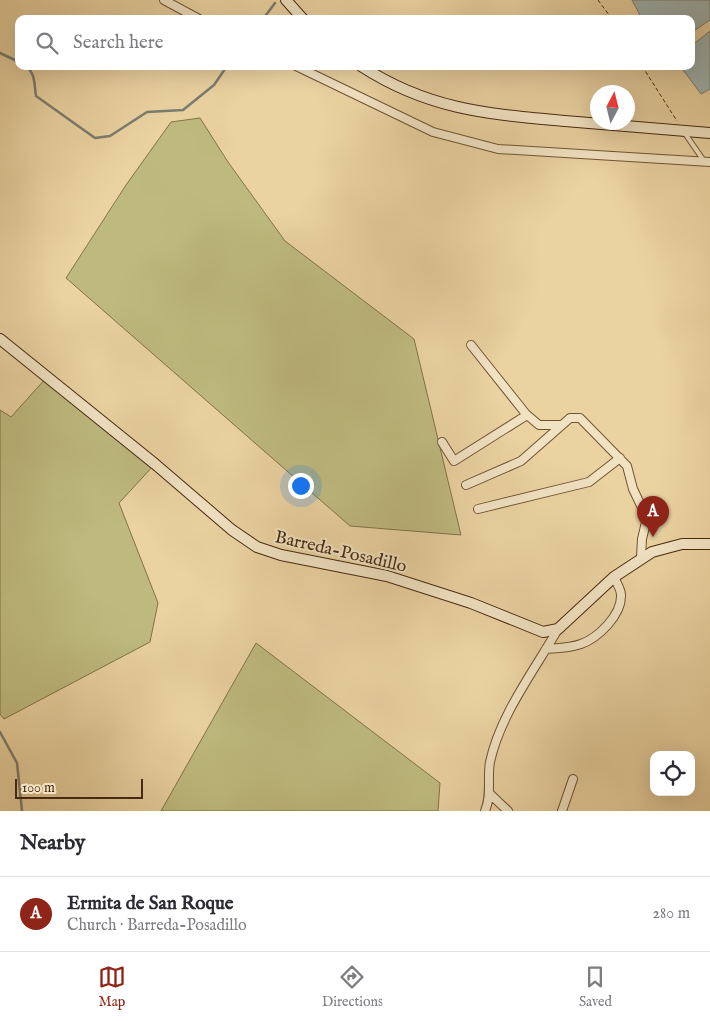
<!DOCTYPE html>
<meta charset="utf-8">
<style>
body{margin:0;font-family:"IM FELL English",serif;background:#f2f2f3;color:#2b2b33}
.controls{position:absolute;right:15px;bottom:15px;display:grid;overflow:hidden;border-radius:10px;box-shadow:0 5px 20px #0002}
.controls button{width:45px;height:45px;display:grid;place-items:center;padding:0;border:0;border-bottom:1px solid #e1e1e2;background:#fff;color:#2b2b33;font:25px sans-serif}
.compass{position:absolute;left:590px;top:85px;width:45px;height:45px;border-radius:50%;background:#fff;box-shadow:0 5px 20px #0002;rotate:7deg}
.scale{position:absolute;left:15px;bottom:12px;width:128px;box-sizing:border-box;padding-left:5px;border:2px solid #462a11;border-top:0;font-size:14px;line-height:18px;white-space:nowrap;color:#462a11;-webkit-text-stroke:4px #f1e2c2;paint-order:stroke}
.you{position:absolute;left:300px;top:485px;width:18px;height:18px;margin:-12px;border:4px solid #fff;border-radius:50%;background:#1a73e8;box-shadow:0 0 0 8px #1a73e833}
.badge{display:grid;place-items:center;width:32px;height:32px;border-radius:50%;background:#8f2418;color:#fff;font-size:16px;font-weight:700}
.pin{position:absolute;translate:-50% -41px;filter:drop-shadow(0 1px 2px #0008)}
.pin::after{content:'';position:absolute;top:26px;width:18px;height:15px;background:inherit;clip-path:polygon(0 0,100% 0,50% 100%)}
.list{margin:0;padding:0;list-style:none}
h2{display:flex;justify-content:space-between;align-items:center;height:65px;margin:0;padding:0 20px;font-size:21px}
h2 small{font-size:16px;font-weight:400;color:#7c7c81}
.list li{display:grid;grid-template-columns:32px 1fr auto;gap:15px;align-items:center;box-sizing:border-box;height:75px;padding:0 20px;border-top:1px solid #e1e1e2}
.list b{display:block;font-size:19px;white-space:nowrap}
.list p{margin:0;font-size:16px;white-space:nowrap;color:#7c7c81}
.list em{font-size:16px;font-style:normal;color:#7c7c81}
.icon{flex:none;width:28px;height:28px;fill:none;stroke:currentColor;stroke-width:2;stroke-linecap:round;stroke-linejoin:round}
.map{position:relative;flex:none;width:710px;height:811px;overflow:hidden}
.search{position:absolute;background:#fff;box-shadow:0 5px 20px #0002;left:15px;right:15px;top:15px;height:55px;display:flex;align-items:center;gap:12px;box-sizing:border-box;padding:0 18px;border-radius:10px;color:#7c7c81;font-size:19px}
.sheet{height:140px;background:#fff}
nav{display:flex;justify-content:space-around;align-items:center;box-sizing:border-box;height:70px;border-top:1px solid #e1e1e2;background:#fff;font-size:14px;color:#7c7c81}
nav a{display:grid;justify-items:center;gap:2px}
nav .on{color:#8f2418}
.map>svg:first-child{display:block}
.green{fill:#beba7f;stroke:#827248}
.water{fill:#9eb4b2;stroke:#7b7d72}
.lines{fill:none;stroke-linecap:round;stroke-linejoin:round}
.stream{stroke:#7b7d72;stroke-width:2.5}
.lane-casing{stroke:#6f5435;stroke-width:6}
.street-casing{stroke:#6f5435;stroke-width:10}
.secondary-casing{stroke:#462a11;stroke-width:12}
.path{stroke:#462a11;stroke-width:1;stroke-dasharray:4 2.5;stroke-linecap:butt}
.lane{stroke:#f1e2c2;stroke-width:4}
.street{stroke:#f1e2c2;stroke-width:8}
.secondary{stroke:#f1e2c2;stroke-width:10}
.labels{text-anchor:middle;stroke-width:4;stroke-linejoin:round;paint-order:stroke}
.street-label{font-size:18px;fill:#462a11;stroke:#f1e2c2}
</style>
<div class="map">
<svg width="710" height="811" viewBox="0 0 710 811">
<rect width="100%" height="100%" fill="#ead2a1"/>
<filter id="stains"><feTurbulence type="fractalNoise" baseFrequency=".004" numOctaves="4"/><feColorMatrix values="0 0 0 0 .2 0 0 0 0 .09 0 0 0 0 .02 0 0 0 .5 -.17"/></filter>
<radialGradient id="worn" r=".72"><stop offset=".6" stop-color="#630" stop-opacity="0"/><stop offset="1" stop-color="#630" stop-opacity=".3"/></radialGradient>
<path class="green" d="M200,118L228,162L285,241L414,339L461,535L350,526L66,278L126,185L171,122Z
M47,377L155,464L119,503L158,603L150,642L4,719L0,714V410L11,417Z
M256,643L440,783L438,811H161Z"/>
<path class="water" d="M632,0H710V20L691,33V19H642Z
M710,31V89L701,94L680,66H691V46Z"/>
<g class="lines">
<path class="stream" d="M263,19L275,3
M0,53L19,62
M25,66C36,73 34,84 36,96L95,138L110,136L147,112L183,110L214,85L227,66
M0,732L17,763L22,811"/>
<g class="lane-casing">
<path id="lane" d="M684,132L704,161"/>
</g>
<g class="street-casing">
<path id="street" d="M164,0L199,19
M296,66L433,132L498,149L710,162
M471,345L526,414L539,425H561
M442,442L454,461L527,415
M466,485L521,461L570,418H580L627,466L633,489L647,518L642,539L641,557
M478,509L589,482L620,458
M546,649C558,648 570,648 581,644C598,638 622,615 621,595C621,589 616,582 614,577
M490,794L508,811
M485,811C492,795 487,779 490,762C500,715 534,671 558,629
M562,811L573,779"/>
</g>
<g class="secondary-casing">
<path id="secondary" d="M286,0L303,19
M361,66C429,110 488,114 565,121C613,125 662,129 710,133
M0,339L155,464L232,530L257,547L281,555L387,576L471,603L543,632L558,629L614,577L652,552L682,544H710"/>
</g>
<path class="path" d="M598,0L612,19
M642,66L677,121"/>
<use href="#lane" class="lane"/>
<use href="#street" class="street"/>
<use href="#secondary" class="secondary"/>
</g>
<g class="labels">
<g class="street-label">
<text transform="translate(341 551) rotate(13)" y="6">Barreda-Posadillo</text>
</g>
</g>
<rect width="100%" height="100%" filter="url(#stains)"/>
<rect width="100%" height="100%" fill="url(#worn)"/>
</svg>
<div class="controls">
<button><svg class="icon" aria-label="locate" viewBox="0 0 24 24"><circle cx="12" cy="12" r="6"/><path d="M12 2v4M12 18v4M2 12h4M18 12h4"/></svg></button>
</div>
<svg class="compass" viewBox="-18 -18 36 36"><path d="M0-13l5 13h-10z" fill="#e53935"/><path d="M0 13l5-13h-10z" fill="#7c7c81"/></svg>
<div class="scale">100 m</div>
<div class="you"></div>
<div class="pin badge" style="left:653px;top:537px">A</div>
<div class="search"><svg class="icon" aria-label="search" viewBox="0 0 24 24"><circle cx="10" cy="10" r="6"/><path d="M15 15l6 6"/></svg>Search here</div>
</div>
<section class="sheet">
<h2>Nearby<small></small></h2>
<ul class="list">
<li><span class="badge">A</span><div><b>Ermita de San Roque</b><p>Church · Barreda-Posadillo</p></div><em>280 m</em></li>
</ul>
</section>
<nav>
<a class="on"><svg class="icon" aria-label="map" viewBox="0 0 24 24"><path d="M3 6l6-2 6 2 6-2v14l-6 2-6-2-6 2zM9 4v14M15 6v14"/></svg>Map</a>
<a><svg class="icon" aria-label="directions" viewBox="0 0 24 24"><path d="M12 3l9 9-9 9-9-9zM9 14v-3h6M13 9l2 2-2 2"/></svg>Directions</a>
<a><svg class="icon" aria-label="saved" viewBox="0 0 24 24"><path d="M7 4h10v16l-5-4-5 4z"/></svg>Saved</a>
</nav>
